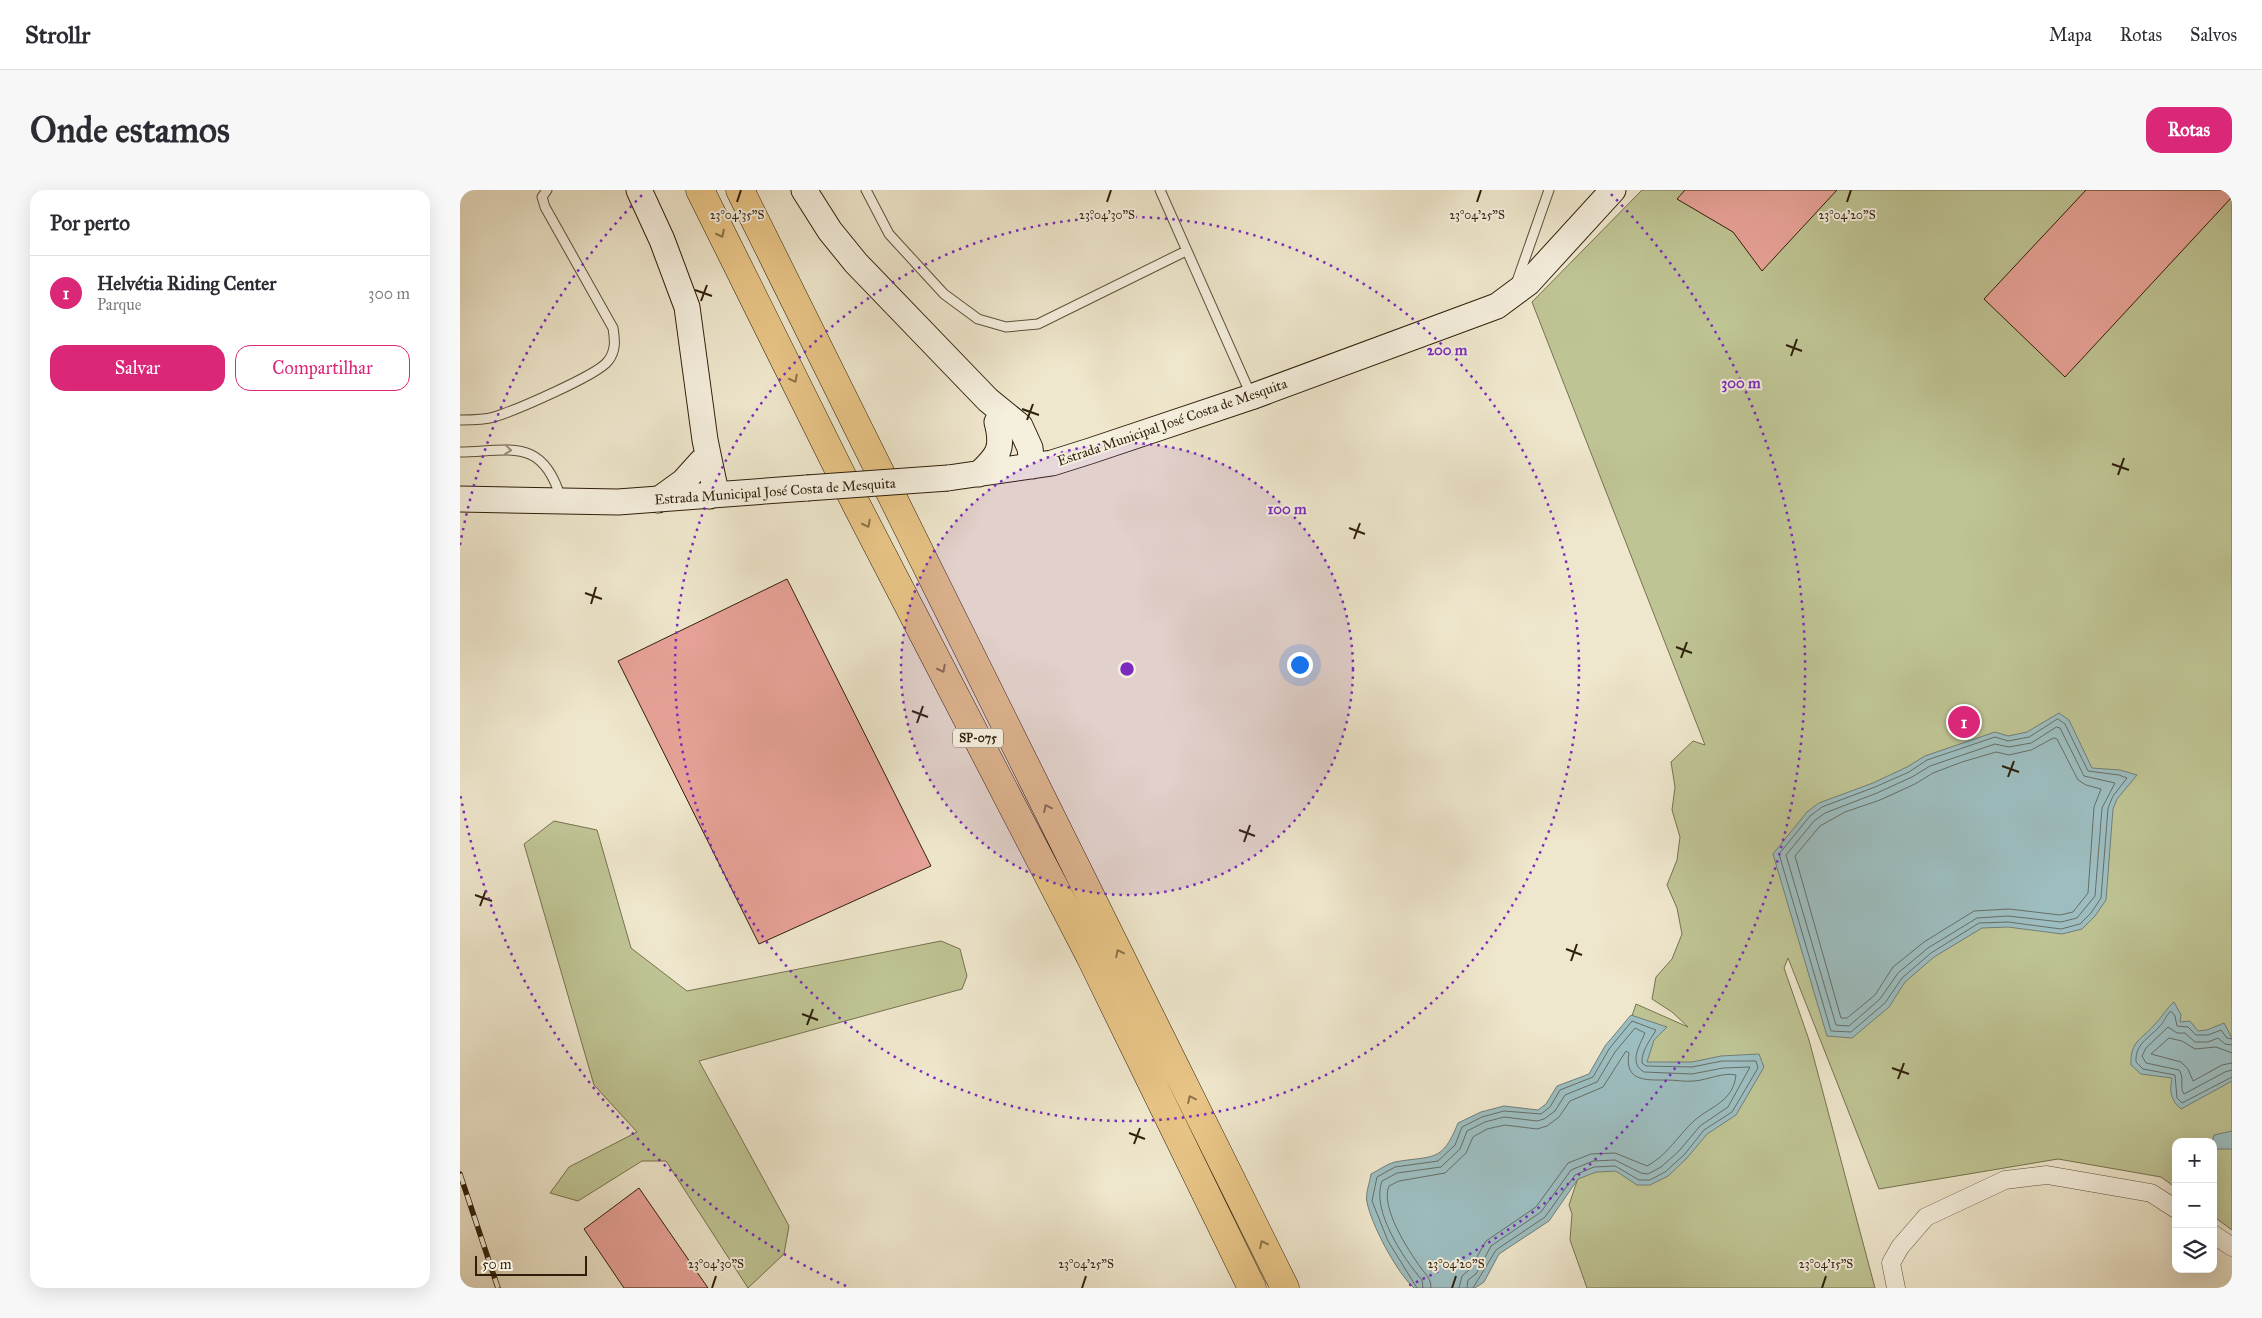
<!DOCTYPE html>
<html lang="pt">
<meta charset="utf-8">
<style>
body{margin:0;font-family:"IM FELL Great Primer",serif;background:#f7f7f7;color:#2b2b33}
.controls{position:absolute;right:15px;bottom:15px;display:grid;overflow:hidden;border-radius:10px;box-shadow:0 5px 20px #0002}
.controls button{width:45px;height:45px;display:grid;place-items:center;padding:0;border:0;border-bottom:1px solid #e1e1e2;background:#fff;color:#2b2b33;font:25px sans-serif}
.scale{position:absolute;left:15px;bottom:12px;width:112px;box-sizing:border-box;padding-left:5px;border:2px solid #2f1f0a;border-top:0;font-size:14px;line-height:18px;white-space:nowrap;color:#2f1f0a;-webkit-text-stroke:4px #f5efde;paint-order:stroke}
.you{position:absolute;left:839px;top:474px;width:18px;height:18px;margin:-12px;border:4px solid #fff;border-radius:50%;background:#1a73e8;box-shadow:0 0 0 8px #1a73e833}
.badge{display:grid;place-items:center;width:32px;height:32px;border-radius:50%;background:#db2777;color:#fff;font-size:16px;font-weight:700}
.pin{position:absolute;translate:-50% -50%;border:2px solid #fff;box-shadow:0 1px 5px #0006}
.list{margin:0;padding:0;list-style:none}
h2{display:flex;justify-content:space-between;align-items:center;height:65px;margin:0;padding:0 20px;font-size:21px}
h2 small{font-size:16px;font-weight:400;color:#7c7c81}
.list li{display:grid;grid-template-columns:32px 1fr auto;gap:15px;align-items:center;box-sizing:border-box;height:75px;padding:0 20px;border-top:1px solid #e1e1e2}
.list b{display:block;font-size:19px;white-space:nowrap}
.list p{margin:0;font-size:16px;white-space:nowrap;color:#7c7c81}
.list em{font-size:16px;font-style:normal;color:#7c7c81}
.actions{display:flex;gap:10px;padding:15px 20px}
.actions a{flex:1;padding:11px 0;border:1px solid #db2777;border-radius:15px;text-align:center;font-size:18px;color:#db2777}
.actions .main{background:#db2777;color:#fff}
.icon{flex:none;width:28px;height:28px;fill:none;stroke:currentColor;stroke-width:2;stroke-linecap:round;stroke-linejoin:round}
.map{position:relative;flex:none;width:1772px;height:1098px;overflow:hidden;border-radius:15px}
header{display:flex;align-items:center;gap:30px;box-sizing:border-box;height:70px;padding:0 25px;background:#fff;border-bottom:1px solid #e1e1e2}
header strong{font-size:24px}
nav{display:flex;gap:28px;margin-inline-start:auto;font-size:18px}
.intro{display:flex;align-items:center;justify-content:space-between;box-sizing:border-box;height:120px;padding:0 30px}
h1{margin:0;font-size:35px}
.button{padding:12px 22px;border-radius:15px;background:#db2777;color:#fff;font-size:18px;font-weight:700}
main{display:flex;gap:30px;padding:0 30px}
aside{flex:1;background:#fff;border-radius:15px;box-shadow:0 5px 20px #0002}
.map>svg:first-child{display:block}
.green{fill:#bfc494;stroke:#77724f}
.water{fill:#9dbec1;stroke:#717e78}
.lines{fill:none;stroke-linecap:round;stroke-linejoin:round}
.shore{stroke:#666e66;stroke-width:1}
.building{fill:#e9a399;stroke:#2f1f0a}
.lane-casing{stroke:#5f513b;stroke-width:11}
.street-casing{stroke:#5f513b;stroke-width:19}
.secondary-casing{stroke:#2f1f0a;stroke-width:27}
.highway-casing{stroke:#2f1f0a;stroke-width:29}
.lane{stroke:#f5efde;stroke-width:9}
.street{stroke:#f5efde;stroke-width:18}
.secondary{stroke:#f5efde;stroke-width:25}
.highway{stroke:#e8c486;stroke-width:28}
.rail-casing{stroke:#2f1f0a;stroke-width:5.5}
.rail{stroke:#f5efde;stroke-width:4;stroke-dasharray:11;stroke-linecap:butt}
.secondary-bridge-casing{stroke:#2f1f0a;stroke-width:27;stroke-linecap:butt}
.secondary-bridge{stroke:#f5efde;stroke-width:25}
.oneway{stroke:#8c7248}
.oneway2{stroke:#9c917f}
.ticks{fill:none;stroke:#2f1f0a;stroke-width:2}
.ring{fill:none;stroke:#7b2cbf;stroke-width:2.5;stroke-dasharray:2.5 5}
.labels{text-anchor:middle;stroke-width:4;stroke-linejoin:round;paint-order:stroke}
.shield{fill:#f5efde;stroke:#6a5d4a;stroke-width:1}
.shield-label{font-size:12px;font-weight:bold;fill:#2f1f0a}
.street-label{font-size:14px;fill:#2f1f0a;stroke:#f5efde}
.ticks-label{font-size:12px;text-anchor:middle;fill:#2f1f0a;stroke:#f5efde;stroke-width:4;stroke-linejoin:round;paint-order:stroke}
.centre{fill:#7b2cbf;stroke:#f5efde;stroke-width:2.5}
.ring-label{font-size:15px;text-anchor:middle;font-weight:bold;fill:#7b2cbf;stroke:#f5efde;stroke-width:4;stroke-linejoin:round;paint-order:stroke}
</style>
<header>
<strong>Strollr</strong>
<nav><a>Mapa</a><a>Rotas</a><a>Salvos</a></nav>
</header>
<div class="intro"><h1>Onde estamos</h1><a class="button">Rotas</a></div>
<main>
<aside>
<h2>Por perto<small></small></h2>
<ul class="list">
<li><span class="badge">1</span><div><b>Helvétia Riding Center</b><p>Parque</p></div><em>300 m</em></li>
</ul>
<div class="actions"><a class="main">Salvar</a><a>Compartilhar</a></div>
</aside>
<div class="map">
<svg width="1772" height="1098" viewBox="0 0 1772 1098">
<rect width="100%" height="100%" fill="#efe7cd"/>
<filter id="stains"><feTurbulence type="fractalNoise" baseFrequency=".004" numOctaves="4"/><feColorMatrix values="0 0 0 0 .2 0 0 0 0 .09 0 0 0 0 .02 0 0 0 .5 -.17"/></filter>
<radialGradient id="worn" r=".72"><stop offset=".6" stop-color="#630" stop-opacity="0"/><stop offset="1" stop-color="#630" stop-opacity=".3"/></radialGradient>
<path class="green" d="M1182,0H1772V1040L1753,1026V952H1716V998L1701,987L1598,969L1419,999L1328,768L1324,778L1349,850L1415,1098H1127L1110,1050L1112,1024L1109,1015L1176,814L1228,837L1212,822L1192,809L1196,787L1212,769L1222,744L1217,718L1207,695L1217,670L1220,647L1212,620L1215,597L1211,572L1233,551L1245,555L1072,112Z
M94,631L137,640L171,758L227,801L481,751L500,759L507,786L502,799L239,871L329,1036L324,1064L288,1098L206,971H182L118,1011L90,1003L109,977L177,942L134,895L64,654Z"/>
<path class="water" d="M1599,523L1609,530L1632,578L1660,580L1677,585L1657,609L1653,619L1646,710L1635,726L1622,739L1602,744L1548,737L1522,738L1474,767L1445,792L1429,817L1392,848L1367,846L1313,664L1347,622L1359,613L1413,593L1447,577L1465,566L1535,542L1548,546L1567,542Z
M1714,812L1721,825L1720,832L1730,831L1738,841L1747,840L1764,833L1772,848V891L1721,919C1711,910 1709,902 1712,888L1681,884L1671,875C1670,850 1682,850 1696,833C1703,826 1706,819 1714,812Z
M1171,825L1207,837L1194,850L1187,872H1232L1261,866L1299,864L1304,877L1276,925L1247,944L1227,968L1208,986L1190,995H1177L1156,981L1136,982L1118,989L1089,1031L1039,1064L1024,1092L1015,1098H954C937,1083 911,1034 907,1012C905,1004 910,992 911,984C919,980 927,974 935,972C972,965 982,974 998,933L1021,922L1044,916L1078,920L1086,914L1097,896L1129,884L1145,856Z
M1772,941V959H1757L1752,952L1754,945Z"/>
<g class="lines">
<path class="shore" d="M1598,529L1605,534L1628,581L1659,585L1667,588L1653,606L1648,618L1641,708L1631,723L1620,734L1601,739L1548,732L1519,733L1471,763L1442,788L1425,813L1391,842L1371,841L1319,664L1350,626L1362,617L1415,597L1449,582L1467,570L1535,547L1548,551L1569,547Z
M1597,537L1600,538L1624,586L1655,593L1642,618L1635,706L1617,728L1601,732L1548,726L1517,728L1468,758L1438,783L1420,809L1389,836L1376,835L1326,665L1354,631L1365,623L1417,603L1452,587L1470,576L1535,554L1549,557L1571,553Z
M1594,548L1597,549L1618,590L1626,595L1641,599L1634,617L1628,703L1613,722L1600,725L1549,719L1514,721L1464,752L1433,777L1415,805L1387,828H1381L1335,666L1360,636L1385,622L1420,610L1455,594L1473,583L1502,572L1536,562L1549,565L1571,560Z
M1772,849L1767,848L1761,840L1748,845H1736L1728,837L1717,836L1715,826L1711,821C1705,826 1704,833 1699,837C1688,849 1675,854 1676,872L1683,879L1715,885L1717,908L1722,913L1772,887
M1772,855L1765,854L1758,848L1748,852H1735L1725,843H1717L1708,837L1686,858L1682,866L1686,873L1719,880C1725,888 1719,897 1724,904L1765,882L1772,880
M1772,863L1756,857L1735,859L1722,851L1709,848L1691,864L1721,872L1728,879L1733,891L1762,875L1772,873
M957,1098L928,1051L912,1011L917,987L935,977L978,971L995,955L1002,937L1022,927L1044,921L1081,924L1090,917L1100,900L1133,887L1149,859L1172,831L1196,840C1191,849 1181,861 1182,873L1186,876L1232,877L1262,871H1296L1298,878L1272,922L1244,940L1224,965L1205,982L1190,990H1179L1155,976L1134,977L1115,985L1085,1027L1036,1060L1013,1098
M963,1098L962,1090C943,1068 911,1020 922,991L937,983L981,977L1000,959L1007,941L1025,932L1044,927L1077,931L1084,929L1095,921L1105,905L1137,892L1155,862L1175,838L1185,843C1180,855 1168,873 1184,882L1232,884L1263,878L1290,877L1268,917L1240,936L1219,961L1201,977L1188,984L1181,983L1155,970L1133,971L1111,980L1081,1022L1031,1056L1016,1084L1008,1090L1007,1098
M971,1098C971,1088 966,1085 961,1078C948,1060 920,1017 929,996L939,991L985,983L1006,963L1013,947L1027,939L1045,935L1077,939L1087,936L1099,927L1110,911L1143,897L1166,861L1169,863C1164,892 1186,890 1207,890C1216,890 1225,892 1234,891C1248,890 1263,882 1276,885C1273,912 1251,916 1235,930C1218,945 1208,965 1187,976L1155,963L1131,964L1108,973L1076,1017L1026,1051L1010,1079L1002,1086L999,1098"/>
</g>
<path class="building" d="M1225,0H1377L1302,81L1273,42L1217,9Z
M1626,0H1772V7L1605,187L1524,109Z
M327,389L471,676L299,754L158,471Z
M179,998L248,1098H164L124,1039Z"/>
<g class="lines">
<g class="lane-casing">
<path id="lane" d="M406,0L429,44L484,104L518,129L546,137L578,134L726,61
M700,0L791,205
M1056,94L1089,0
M0,230C11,230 24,230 34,227C54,221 138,185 148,171C156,161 155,150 153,138L85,17L82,7L87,0
M0,262C51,261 83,247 101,309"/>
</g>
<g class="street-casing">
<path id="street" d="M1753,1044L1772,1057
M1436,1098L1431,1073L1440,1057L1466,1027L1545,990L1587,985L1691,1003L1716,1019"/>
</g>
<g class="secondary-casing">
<path id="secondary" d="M179,0L202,50L227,117L245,250L254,293L250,306
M344,0L370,41L396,73L528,210L560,236L570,258L572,276
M519,284C538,266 544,259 537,232
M488,288L592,273L630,261L791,207L1037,116L1068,93L1153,0
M0,309L158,312L347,298
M198,310L223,292L241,272"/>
</g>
<g class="highway-casing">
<path id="highway" d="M240,0L397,316L630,766L792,1098
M280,0L825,1098"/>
</g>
<use href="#lane" class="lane"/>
<use href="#street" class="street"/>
<use href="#secondary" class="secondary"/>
<use href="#highway" class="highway"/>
<g class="rail-casing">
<path id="rail" d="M0,984L38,1098"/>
</g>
<use href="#rail" class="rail"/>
<g class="secondary-bridge-casing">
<path id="secondary-bridge" d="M347,298L488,288"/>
</g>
<use href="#secondary-bridge" class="secondary-bridge"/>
</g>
<defs><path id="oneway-chevron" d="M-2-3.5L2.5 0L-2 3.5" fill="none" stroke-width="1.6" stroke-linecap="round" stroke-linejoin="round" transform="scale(1.25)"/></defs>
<g class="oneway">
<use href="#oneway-chevron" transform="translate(261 44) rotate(63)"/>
<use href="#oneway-chevron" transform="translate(334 189) rotate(63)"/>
<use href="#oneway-chevron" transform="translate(407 334) rotate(63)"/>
<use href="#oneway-chevron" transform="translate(482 479) rotate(63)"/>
<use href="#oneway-chevron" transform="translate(587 618) rotate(-116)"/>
<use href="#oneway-chevron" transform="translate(659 763) rotate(-116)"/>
<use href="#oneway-chevron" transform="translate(731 909) rotate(-116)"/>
<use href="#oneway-chevron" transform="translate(803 1054) rotate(-116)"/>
</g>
<use class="oneway2" href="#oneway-chevron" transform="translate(48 260) rotate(6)"/>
<path class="ticks" d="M277,12L281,0M647,12L651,0M1017,12L1021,0M1387,12L1391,0M235,100L252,106M241,111L247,95M1326,155L1342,161M1331,166L1337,149M562,219L579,225M567,230L573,214M1652,274L1669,280M1658,285L1664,268M889,338L905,344M894,349L900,333M125,403L142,409M131,414L136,397M1216,457L1232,463M1221,468L1227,452M452,521L468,527M457,533L463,516M1542,576L1559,582M1548,587L1554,571M779,640L795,646M784,652L790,635M15,705L32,711M20,716L26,700M1106,759L1122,765M1111,771L1117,754M342,824L358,830M347,835L353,819M1432,878L1449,884M1438,889L1444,873M669,943L685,949M674,954L680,938M252,1098L256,1086M622,1098L626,1086M992,1098L996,1086M1362,1098L1366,1086"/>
<circle cx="667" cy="479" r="226" fill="#7b2cbf" fill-opacity=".12"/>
<g class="ring">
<circle cx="667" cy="479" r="226"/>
<circle cx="667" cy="479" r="452"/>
<path d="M386 1096A678 678 0 0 1 0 603M0 355A678 678 0 0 1 183 4M1151 4A678 678 0 0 1 948 1096"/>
</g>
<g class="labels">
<rect class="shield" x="493" y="538.5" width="50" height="19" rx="4"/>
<g class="shield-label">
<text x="518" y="552">SP-075</text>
</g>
<g class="street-label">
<text transform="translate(712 232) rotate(-19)" y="5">Estrada Municipal José Costa de Mesquita</text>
<text transform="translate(315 301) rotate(-4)" y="5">Estrada Municipal José Costa de Mesquita</text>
</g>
</g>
<g class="ticks-label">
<text x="647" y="29">23°04'30"S</text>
<text x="1017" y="29">23°04'25"S</text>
<text x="1387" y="29">23°04'20"S</text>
<text x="277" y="29">23°04'35"S</text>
<text x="256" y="1078">23°04'30"S</text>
<text x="626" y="1078">23°04'25"S</text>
<text x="996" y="1078">23°04'20"S</text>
<text x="1366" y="1078">23°04'15"S</text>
</g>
<circle cx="667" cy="479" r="8" class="centre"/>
<g class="ring-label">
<text x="987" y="165">200 m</text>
<text x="1281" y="198">300 m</text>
<text x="827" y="324">100 m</text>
</g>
<rect width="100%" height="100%" filter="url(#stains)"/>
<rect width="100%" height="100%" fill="url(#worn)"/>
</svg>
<div class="controls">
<button>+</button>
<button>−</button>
<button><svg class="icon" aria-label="layers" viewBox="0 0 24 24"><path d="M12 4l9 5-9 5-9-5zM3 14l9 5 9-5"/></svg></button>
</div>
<div class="scale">50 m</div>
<div class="you"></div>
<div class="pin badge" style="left:1504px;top:532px">1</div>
</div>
</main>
